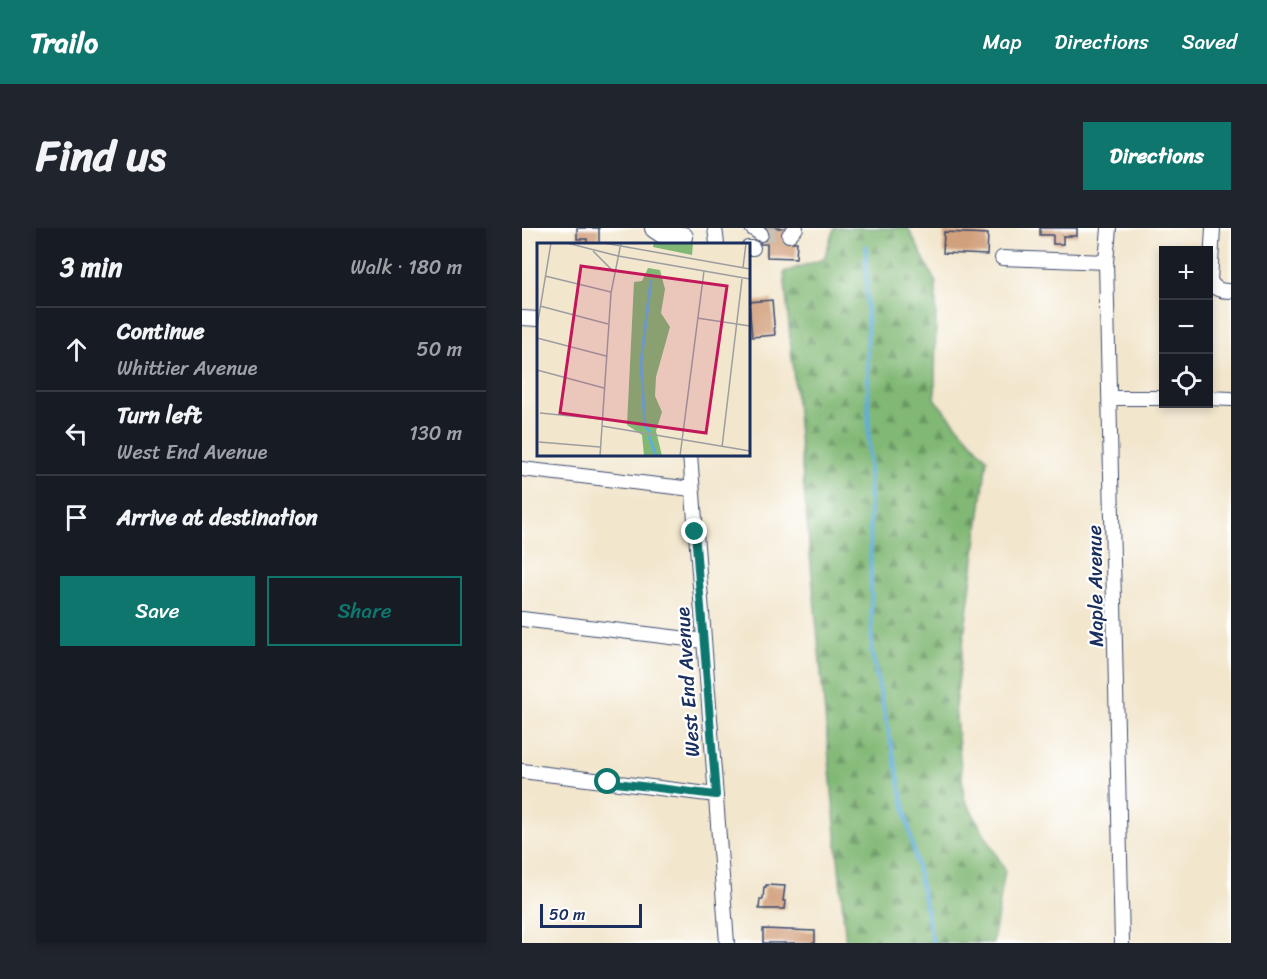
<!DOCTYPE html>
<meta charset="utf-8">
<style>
body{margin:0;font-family:Sriracha,sans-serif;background:#20242c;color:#f1f3f6}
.controls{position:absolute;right:18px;top:18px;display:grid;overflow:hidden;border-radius:0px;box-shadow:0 3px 9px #0003}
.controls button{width:54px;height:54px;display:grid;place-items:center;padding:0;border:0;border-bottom:2px solid #363941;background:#171b24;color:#f1f3f6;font:30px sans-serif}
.scale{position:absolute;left:18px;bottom:15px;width:102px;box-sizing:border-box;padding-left:6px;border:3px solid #1b2f5e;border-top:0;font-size:16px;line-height:21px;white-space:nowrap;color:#1b2f5e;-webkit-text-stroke:4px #fff;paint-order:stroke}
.stop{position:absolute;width:18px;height:18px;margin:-14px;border:4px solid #0f766e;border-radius:50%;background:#fff}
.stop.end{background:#0f766e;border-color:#fff;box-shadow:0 2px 6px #0008}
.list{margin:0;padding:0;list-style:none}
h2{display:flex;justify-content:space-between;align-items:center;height:78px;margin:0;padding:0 24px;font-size:26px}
h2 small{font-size:20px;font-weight:400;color:#9ea1a6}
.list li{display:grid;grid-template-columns:39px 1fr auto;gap:18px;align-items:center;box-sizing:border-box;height:84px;padding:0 24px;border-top:2px solid #363941}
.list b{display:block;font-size:22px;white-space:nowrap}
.list p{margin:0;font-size:20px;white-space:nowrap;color:#9ea1a6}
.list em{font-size:20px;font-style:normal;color:#9ea1a6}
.actions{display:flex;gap:12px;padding:18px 24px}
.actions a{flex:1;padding:14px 0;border:2px solid #0f766e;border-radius:0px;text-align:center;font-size:21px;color:#0f766e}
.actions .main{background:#0f766e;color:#fff}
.icon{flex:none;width:33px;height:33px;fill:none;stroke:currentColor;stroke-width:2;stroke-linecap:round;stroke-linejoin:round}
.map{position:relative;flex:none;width:709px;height:715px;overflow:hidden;border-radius:0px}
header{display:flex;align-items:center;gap:36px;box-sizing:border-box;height:84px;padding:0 30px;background:#0f766e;color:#fff}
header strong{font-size:28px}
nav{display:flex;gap:33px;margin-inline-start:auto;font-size:21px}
.intro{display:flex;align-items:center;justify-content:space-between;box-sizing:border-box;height:144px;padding:0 36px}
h1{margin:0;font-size:42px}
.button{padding:15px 27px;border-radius:0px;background:#0f766e;color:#fff;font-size:21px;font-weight:700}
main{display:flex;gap:36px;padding:0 36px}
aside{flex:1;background:#171b24;border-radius:0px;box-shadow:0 3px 9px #0003}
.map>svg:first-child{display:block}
.forest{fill:url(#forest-firs);stroke:#4e746a;stroke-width:1.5}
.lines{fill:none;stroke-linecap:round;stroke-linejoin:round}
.stream{stroke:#60aeda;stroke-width:4}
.building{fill:#d1a07d}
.minor-tunnel{stroke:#c7c1b6;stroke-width:14;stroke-dasharray:14 7;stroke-linecap:butt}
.minor-casing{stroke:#3b4a6e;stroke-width:16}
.highway-casing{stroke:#3b4a6e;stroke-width:22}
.minor{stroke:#fff;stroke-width:14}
.highway{stroke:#fff;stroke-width:20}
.route{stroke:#0f766e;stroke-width:8}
.labels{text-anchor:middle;stroke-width:4.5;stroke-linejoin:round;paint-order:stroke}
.street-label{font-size:20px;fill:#1b2f5e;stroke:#fff}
.inset-river{fill:none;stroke:#60aeda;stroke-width:3}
.inset-road{fill:none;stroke:#9c9da0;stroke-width:1.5}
.view{fill:#c2185b;fill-opacity:0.15;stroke:#c2185b;stroke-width:3}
.inset-edge{fill:none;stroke:#1b2f5e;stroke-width:3}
</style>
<header>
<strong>Trailo</strong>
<nav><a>Map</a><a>Directions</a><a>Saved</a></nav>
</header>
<div class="intro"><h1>Find us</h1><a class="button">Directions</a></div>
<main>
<aside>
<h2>3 min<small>Walk · 180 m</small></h2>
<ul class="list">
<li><svg class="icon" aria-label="ahead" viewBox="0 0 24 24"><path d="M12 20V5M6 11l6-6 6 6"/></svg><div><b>Continue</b><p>Whittier Avenue</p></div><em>50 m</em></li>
<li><svg class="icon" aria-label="left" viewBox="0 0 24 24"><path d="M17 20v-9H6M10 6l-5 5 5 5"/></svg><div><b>Turn left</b><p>West End Avenue</p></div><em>130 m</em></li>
<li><svg class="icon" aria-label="arrive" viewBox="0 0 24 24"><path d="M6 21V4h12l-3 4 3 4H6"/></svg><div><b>Arrive at destination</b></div></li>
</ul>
<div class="actions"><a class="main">Save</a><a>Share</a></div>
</aside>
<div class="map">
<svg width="709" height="715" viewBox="0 0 709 715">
<defs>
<pattern id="forest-firs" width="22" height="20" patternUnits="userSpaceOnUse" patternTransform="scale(1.5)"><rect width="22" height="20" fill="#81b875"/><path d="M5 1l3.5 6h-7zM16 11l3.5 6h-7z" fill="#699663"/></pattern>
</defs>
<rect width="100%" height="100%" fill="#fff"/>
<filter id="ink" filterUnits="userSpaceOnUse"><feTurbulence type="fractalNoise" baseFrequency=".0167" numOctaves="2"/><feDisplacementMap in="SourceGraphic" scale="12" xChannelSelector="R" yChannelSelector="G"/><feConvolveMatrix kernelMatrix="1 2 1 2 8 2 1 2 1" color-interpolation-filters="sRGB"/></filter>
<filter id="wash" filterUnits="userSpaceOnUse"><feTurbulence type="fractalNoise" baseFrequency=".008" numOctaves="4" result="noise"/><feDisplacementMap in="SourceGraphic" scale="24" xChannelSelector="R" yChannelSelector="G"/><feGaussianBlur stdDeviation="1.35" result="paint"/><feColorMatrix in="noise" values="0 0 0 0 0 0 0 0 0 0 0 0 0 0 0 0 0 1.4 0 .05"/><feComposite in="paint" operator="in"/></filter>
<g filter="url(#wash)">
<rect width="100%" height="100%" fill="#f2e6cc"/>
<path class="forest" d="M312,0H386L414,55L413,172L465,231L433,479L442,570L483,642L471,715H324L262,44L302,31Z"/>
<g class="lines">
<path class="stream" d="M344,18L350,425L411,715"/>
</g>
<g id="blocks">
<path class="building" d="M55,0H77V16H65V11H55Z
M239,0H267L266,14H275L274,30L245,29V16H238Z
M518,0H555V8H541V16H531V7H518Z
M422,4L466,6L465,27L421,25Z
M250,72L253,107L230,109L227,74Z
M244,657L263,658L261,673H264L263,681H237L238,671H241L242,659H244Z
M241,701L293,703V715H241Z"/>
</g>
</g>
<g filter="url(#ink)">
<use href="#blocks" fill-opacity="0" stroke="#3b4a6e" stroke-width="1.5"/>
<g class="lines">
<path class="minor-tunnel" d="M239,6L267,7"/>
<g class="minor-casing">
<path id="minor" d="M193,0L195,16
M230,0L239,6
M587,0L584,34L600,715
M691,0L688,53C693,62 699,63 709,63
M267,7L274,0
M226,20H231
M480,30L584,34
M0,90L16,91
M588,170H642
M686,170L709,171
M168,226L205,715
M0,241L170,261
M0,391L182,413
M0,543L194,567"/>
</g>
<g class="highway-casing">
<path id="highway" d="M133,0L142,6L161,9"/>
</g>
<use href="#minor" class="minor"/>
<use href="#highway" class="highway"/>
</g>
</g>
<g class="lines" filter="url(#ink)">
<path class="route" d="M86,554L194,567L173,304"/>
</g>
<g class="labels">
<g class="street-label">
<text transform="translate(573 358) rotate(-91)" y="7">Maple Avenue</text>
<text transform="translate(165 454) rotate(-94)" y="7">West End Avenue</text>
</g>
</g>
<g transform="translate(15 15)">
<rect width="213" height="213" fill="#f2e6cc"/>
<path d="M117,0H156L155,12L116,4ZM111,25L123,27L128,46L124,70L133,84L119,134L118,153L125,169L119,188L125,213H107L105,192L90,182L97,39L105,38Z" fill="#81b875"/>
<path class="inset-river" d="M113,189L108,183L104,120L114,37M112,193L119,213"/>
<path class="inset-road" d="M30,0L81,13L213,36M67,0L213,26M56,8L77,29M206,25L209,0M8,33L74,49M3,63L71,81M160,75L213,83M0,84L14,0M0,95L69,113M0,127L67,145M3,170L65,176M65,183L213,208M2,199L63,204M185,204L205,36M63,213L74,50L84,0M143,213L167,28"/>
<path class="view" d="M44,23L190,43L169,190L23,170Z"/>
<rect width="213" height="213" class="inset-edge"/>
</g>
</svg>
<div class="controls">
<button>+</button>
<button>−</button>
<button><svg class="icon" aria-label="locate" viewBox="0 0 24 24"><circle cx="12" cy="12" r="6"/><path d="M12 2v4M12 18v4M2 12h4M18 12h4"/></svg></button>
</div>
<div class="scale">50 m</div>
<div class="stop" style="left:86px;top:554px"></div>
<div class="stop end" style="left:173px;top:304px"></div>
</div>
</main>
